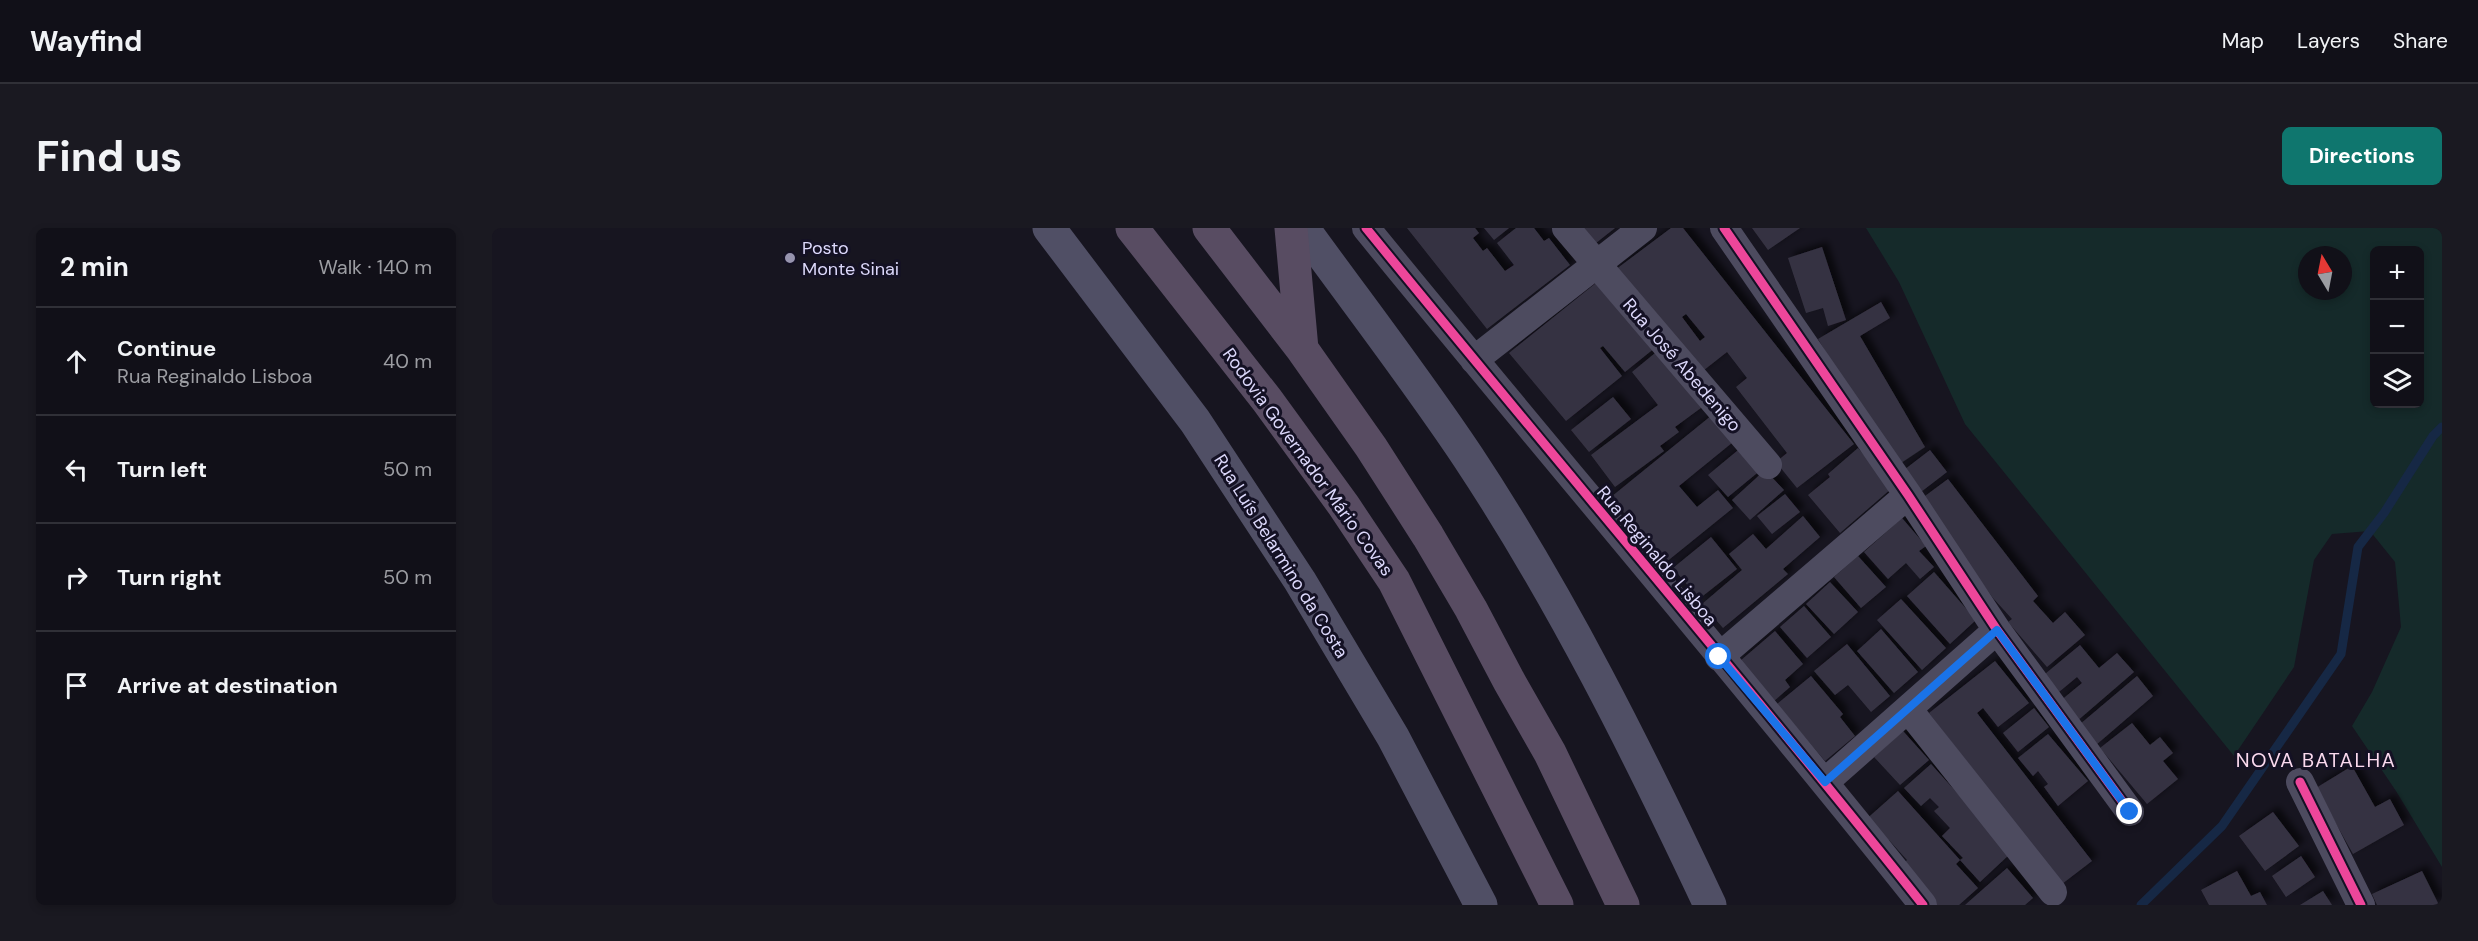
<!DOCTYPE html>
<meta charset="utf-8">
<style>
body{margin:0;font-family:"DM Sans",sans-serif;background:#1a1921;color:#f1f3f6}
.controls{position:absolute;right:18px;top:18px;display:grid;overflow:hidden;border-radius:9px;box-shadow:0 3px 9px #0003}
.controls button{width:54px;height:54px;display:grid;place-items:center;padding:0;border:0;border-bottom:2px solid #303037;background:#111018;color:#f1f3f6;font:30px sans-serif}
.compass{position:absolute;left:1806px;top:18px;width:54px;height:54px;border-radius:50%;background:#111018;box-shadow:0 3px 9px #0003;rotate:350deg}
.stop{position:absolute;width:18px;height:18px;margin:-14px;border:4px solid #1a73e8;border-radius:50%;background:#fff}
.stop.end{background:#1a73e8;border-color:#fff;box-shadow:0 2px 6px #0008}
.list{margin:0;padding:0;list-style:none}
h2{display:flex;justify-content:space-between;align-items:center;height:78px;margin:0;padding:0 24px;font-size:26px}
h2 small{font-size:20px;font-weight:400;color:#9c9da2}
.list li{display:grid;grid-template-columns:39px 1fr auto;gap:18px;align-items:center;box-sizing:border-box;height:108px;padding:0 24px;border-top:2px solid #303037}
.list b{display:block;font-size:22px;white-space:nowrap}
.list p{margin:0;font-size:20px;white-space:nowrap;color:#9c9da2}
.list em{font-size:20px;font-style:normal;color:#9c9da2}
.icon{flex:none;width:33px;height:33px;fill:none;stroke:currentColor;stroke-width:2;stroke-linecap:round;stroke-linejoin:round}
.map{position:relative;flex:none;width:1950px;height:677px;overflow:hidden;border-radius:9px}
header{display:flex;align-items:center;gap:36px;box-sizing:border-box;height:84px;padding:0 30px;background:#111018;border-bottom:2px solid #303037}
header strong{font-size:28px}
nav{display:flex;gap:33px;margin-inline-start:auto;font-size:21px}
.intro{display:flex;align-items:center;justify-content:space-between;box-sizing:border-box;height:144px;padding:0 36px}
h1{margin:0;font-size:42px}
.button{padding:15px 27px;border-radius:9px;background:#0f766e;color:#fff;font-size:21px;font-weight:700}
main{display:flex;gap:36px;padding:0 36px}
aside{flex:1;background:#111018;border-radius:9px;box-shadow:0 3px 9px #0003}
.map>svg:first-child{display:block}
.green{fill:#152a2a;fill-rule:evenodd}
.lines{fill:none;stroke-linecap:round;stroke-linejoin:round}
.stream{stroke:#162845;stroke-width:9}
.building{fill:#363342;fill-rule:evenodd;filter:url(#shadow)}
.minor{stroke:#4d4b5f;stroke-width:28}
.secondary{stroke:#504f65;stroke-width:33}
.trunk{stroke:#584c62;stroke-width:33}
.cycleway-casing{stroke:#141124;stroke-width:13}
.cycleway{stroke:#ed469a;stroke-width:9}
.route{stroke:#1a73e8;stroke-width:8}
.poi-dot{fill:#9794ae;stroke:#141124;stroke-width:2}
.labels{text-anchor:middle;stroke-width:6;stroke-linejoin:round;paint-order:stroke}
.poi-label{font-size:18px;fill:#dcd8fb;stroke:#141124;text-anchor:start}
.street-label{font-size:18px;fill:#dcd8fb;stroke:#141124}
.neighbourhood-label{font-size:20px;letter-spacing:1.5px;fill:#fbdaef;stroke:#141124}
</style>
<header>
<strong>Wayfind</strong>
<nav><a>Map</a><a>Layers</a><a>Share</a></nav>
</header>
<div class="intro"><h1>Find us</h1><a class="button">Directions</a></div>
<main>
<aside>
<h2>2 min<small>Walk · 140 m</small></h2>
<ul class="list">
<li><svg class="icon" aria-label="ahead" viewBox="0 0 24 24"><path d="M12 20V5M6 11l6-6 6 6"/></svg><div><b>Continue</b><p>Rua Reginaldo Lisboa</p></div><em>40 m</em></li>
<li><svg class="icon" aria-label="left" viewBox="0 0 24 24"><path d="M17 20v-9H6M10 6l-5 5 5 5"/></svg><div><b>Turn left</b></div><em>50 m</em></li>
<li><svg class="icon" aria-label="right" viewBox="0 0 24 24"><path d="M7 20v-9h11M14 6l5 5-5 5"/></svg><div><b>Turn right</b></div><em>50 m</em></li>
<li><svg class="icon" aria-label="arrive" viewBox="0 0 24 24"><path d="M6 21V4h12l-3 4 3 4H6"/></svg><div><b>Arrive at destination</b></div></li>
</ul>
</aside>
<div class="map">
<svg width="1950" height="677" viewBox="0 0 1950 677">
<defs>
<filter id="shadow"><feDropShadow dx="5.5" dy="-5.5" stdDeviation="3" flood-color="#0009"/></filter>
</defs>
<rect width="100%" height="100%" fill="#171520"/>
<path class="green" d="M1374,0H1950V639L1904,563L1860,498L1880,464L1909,399L1903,334L1878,303L1840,306L1822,332L1802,439L1742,528L1473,196L1407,54ZM1882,22H1928V176H1882ZM1815,27H1851V63H1815Z"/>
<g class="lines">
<path class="stream" d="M1649,677L1730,598L1849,426L1866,319L1892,285L1941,208L1950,199"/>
</g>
<path class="building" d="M915,0H983L987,5L981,10L991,23L995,20L1013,43L1022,37L1005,15L1024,0H1042L1052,13L1057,10L1078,37L995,101Z
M992,0H1017L1002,12Z
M1084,0H1123L1099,19Z
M1179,0H1191L1362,216L1305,260L1284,234L1295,225L1244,159L1255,150L1235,124L1207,146L1123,42ZM1194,86L1213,109L1208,113L1190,89Z
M1260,0H1308L1276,22Z
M1330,19L1354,92L1336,98L1331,80L1314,85L1296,30Z
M1109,51L1164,119L1133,144L1111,118L1108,120L1130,148L1074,193L1017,125Z
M1389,74L1398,90L1368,108L1433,219L1403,239L1326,111Z
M1168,121L1213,177L1183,199L1187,204L1168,218L1172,223L1123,259L1099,227L1166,177L1140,144Z
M1121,169L1139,191L1097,224L1079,202Z
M1225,183L1246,210L1187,258L1205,279L1226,262L1241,280L1173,335L1119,269Z
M1251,218L1270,241L1236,269L1216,247Z
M1366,220L1400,260L1348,305L1316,267L1338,249L1336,246Z
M1438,222L1455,244L1425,267L1408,245Z
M1273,242L1292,262L1258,292L1240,272Z
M1456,251L1546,368L1541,373L1561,395L1573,384L1593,407L1555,439L1516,394L1520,391L1501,370L1429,271Z
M1293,266L1308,284L1280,306L1265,288Z
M1311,288L1328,309L1291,341L1296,346L1231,400L1210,376L1250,342L1237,326L1261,306L1274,321Z
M1410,290L1434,318L1427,323L1442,339L1428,351L1414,335L1396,351L1372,324Z
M1219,309L1245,341L1207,371L1181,340Z
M1366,328L1394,359L1369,380L1342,349Z
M1442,344L1484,392L1458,416L1415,368Z
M1338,354L1366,384L1342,406L1314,376Z
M1409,371L1454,420L1430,442L1385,392Z
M1312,378L1339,409L1315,430L1288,399Z
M1389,401L1426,444L1402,465L1365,423Z
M1283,403L1311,436L1293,452L1298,459L1282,473L1248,433Z
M1355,416L1398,468L1379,484L1356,457L1343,467L1322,443Z
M1588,417L1607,440L1625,425L1642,444L1584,494L1567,474L1590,455L1585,449L1567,464L1553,446Z
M1503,433L1537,475L1506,499L1491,480L1485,485L1600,633L1570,656L1437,485Z
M1319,448L1351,486L1348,489L1363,508L1333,533L1285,476Z
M1645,448L1661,468L1604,517L1587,497Z
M1542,480L1557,499L1526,524L1511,505Z
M1640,495L1658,517L1668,509L1681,525L1671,533L1686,551L1655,576L1608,520Z
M1411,503L1437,532L1408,557L1382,529Z
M1556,506L1596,553L1566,578L1552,559L1556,556L1546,543L1541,548L1526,530Z
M1439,536L1519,625L1488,654L1468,632L1471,630L1450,608L1458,600L1442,583L1447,579L1438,570L1429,578L1412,560Z
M1860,538L1883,579L1898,571L1912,597L1861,626L1824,560Z
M1406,563L1468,632L1464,636L1486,660L1467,677H1441L1410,637L1415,632L1397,612L1390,618L1370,595Z
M1781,584L1807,618L1773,643L1747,608Z
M1809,628L1823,649L1794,669L1780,648Z
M1515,640L1541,670L1533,677H1473Z
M1745,643L1759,668L1768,664L1775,677H1717L1709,662Z
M1930,643L1947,677H1885L1880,666Z
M1831,663L1840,677H1808Z"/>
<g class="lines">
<path class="minor" d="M874,0C1059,227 1249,448 1431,677
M1074,0L1276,237
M1232,0L1416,267L1505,402L1638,584
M982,132L1151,0
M1227,429L1416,267
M1416,481L1561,664
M1333,554L1505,402
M1808,554L1869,677"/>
<path class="secondary" d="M557,0L703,193L808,353L901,509L989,677
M811,0C866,76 924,151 976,229C1070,371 1146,524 1218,677"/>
<path class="trunk" d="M640,0L775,172L852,278L902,353L1065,677
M717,0L810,121L879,219L936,308L979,381L1017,453L1058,525L1131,677
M799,0L810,121"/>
<g class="cycleway-casing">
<path id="cycleway" d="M874,0C1059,227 1249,448 1431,677
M1232,0L1416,267L1505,402L1638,584
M1808,554L1869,677"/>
</g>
<use href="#cycleway" class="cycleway"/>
</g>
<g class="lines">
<path class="route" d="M1227,429L1333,554L1505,402L1638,584"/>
</g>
<circle class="poi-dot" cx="298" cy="30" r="6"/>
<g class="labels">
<g class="poi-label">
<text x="310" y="26">Posto<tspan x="310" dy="21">Monte Sinai</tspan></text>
</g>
<g class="street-label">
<text transform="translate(1190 137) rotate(49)" y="6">Rua José Abedenigo</text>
<text transform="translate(816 234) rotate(54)" y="6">Rodovia Governador Mário Covas</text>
<text transform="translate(789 328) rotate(58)" y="6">Rua Luís Belarmino da Costa</text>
<text transform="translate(1165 328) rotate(50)" y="6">Rua Reginaldo Lisboa</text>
</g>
<g class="neighbourhood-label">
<text x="1824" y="539">NOVA BATALHA</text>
</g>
</g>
</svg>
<div class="controls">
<button>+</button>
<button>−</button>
<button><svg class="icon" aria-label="layers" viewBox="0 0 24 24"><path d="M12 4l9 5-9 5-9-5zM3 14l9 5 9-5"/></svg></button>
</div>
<svg class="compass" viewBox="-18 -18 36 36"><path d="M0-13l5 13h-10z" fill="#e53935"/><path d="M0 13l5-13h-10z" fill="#9c9da2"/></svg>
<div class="stop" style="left:1227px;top:429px"></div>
<div class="stop end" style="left:1638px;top:584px"></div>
</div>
</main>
